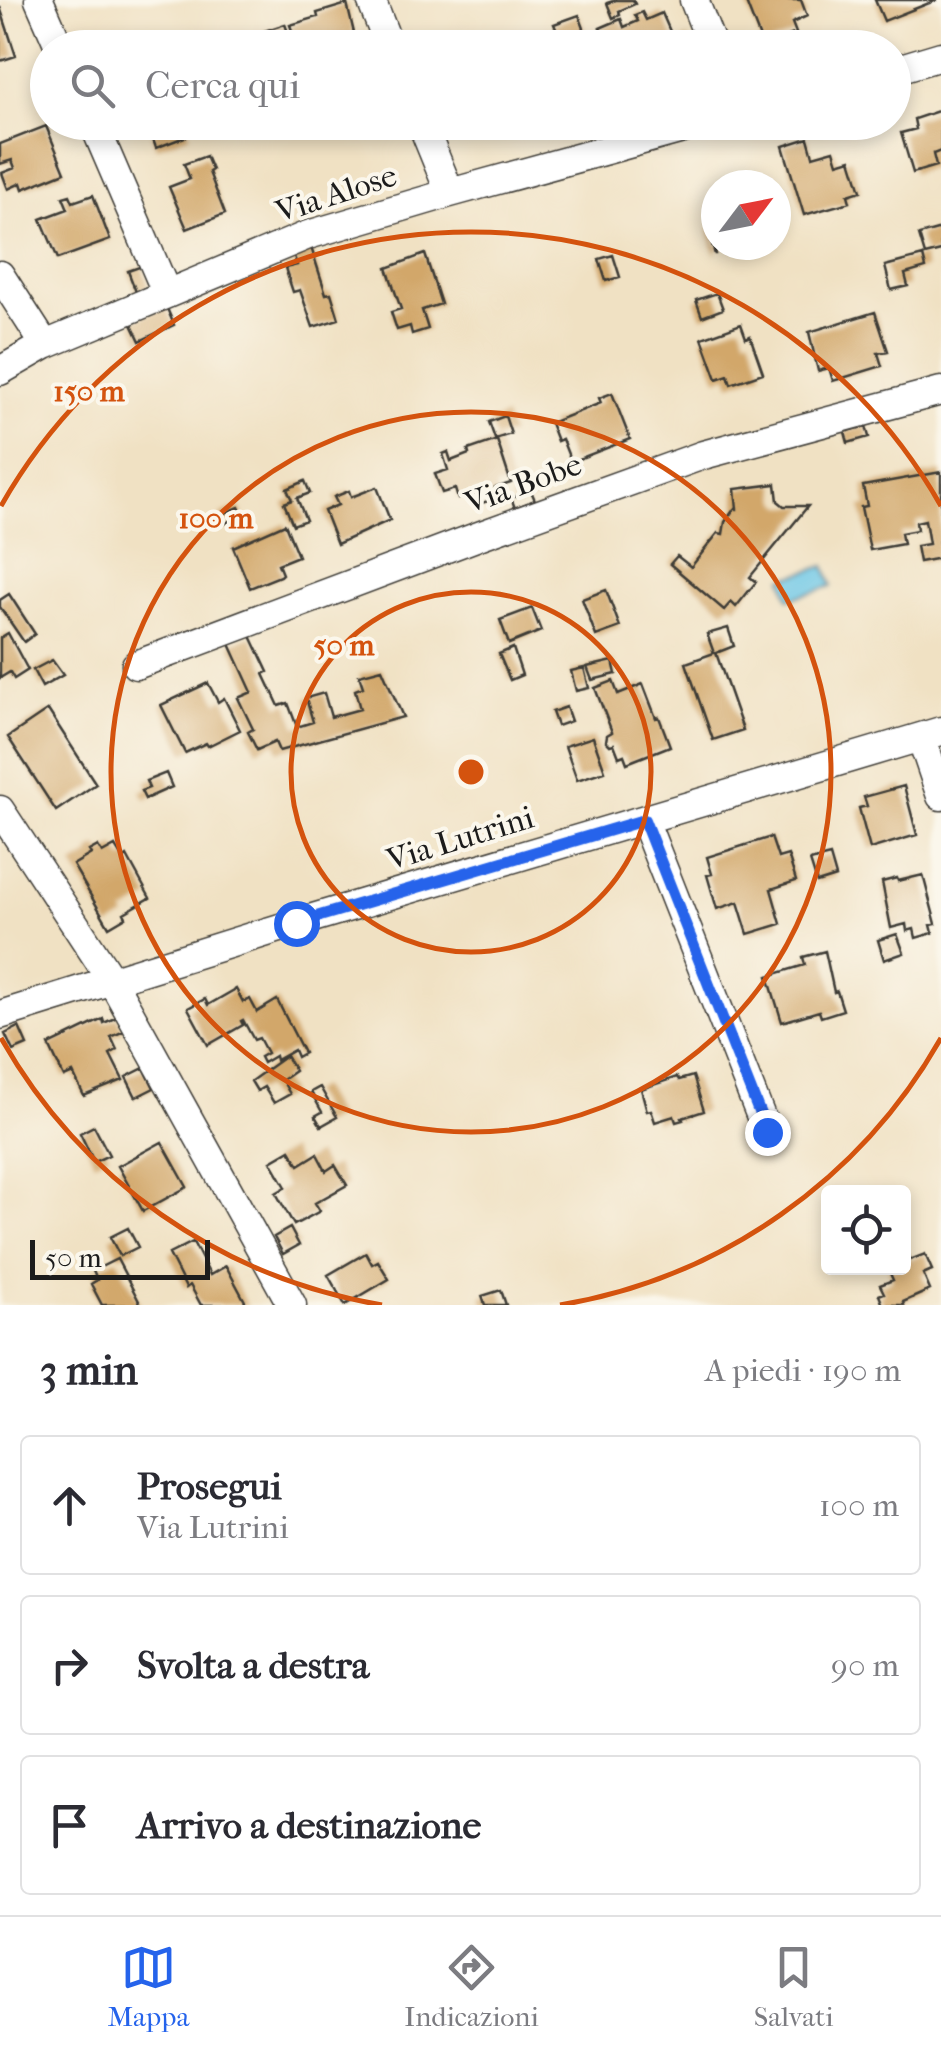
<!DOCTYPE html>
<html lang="it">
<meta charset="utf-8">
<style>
body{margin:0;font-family:"IM FELL French Canon",serif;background:#f2f2f3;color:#2b2b33}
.controls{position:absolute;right:30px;bottom:30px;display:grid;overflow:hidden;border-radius:10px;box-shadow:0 5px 15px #0003}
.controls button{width:90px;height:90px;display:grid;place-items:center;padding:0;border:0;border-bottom:2px solid #e1e1e2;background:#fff;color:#2b2b33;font:50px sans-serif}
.compass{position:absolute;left:701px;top:170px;width:90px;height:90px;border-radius:50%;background:#fff;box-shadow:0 5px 15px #0003;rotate:58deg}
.scale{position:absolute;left:30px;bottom:25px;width:180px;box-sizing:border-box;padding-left:10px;border:5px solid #1c1c1c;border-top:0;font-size:28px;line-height:35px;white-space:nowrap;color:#1c1c1c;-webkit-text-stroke:8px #fbf7ec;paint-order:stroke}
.stop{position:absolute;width:30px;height:30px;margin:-22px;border:8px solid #2563eb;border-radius:50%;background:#fff}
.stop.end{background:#2563eb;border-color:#fff;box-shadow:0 2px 10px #0008}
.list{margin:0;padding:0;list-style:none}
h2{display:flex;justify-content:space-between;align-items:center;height:130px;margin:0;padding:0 40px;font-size:42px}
h2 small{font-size:32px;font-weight:400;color:#7c7c81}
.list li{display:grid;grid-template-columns:65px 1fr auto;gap:30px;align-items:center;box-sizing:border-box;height:140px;margin:0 20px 20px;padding:0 20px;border:2px solid #e1e1e2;border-radius:10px}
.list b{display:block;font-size:38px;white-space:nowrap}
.list p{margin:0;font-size:32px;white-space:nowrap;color:#7c7c81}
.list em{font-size:32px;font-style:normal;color:#7c7c81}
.icon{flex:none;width:55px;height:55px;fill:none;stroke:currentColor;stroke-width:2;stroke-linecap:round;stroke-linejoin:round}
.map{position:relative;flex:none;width:941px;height:1305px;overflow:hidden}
.search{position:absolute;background:#fff;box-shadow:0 5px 15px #0003;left:30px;right:30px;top:30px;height:110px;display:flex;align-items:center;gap:25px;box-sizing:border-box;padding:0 35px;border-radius:55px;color:#7c7c81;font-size:38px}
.sheet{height:610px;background:#fff}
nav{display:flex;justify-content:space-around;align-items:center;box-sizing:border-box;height:140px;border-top:2px solid #e1e1e2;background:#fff;font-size:28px;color:#7c7c81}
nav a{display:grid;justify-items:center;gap:5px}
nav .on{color:#2563eb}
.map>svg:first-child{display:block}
.water{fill:#67c5e5;stroke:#427080;stroke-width:2.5}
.building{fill:#d2a76b}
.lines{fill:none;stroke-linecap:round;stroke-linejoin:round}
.minor-casing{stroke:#3c3a35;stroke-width:31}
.minor{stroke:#fff;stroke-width:28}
.route{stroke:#2563eb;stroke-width:12}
.ring{fill:none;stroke:#d4530e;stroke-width:5}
.labels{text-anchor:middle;stroke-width:8;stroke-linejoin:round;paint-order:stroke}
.street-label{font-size:32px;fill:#1c1c1c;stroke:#fbf7ec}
.centre{fill:#d4530e;stroke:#fbf7ec;stroke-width:5}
.ring-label{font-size:30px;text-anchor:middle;font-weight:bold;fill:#d4530e;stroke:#fbf7ec;stroke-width:8;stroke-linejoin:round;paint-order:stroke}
</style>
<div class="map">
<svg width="941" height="1305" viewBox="0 0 941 1305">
<rect width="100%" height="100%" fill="#fbf7ec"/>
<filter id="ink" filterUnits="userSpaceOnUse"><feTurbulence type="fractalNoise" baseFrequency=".01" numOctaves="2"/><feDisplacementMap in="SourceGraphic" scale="20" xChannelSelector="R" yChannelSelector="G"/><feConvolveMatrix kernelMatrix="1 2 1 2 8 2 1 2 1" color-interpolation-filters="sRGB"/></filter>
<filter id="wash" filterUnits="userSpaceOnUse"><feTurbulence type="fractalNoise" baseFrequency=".0048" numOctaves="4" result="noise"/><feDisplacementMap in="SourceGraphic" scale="40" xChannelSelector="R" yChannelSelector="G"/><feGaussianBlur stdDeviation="2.25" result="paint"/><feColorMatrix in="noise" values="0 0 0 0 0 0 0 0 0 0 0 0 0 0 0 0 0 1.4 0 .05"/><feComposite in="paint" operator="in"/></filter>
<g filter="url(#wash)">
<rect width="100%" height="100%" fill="#f0e1c3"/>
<path class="water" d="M825,566L832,586L789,599L783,578Z"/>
<g id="blocks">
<path class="building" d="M616,0H633L635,4L619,11L620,15L613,18L607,3Z
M745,0H801L807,16L792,23L796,33L763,46Z
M875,0H937L884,21Z
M347,4L354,33L309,48H265L261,32L285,24L291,41L295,39L290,25L318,17L317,13Z
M0,7L16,56L0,61Z
M642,12L646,20L662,13L675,43L688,38L692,48H588L586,43L603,35L600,28L621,19L624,27L638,21L635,15Z
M579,15L585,31L561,41L554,24Z
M941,110V151L933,154L936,166L913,173L901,133L916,129L914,119Z
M151,122H185L190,135L156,148L151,134L155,133Z
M46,126L65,172L23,189L21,183L8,189L2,173L15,168L12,160L0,164V144Z
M808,138L813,156L834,150L838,163L851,159L861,191L848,195L850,202L804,215L783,146Z
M206,156L212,170L209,172L225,214L187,229L169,187L190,179L184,164Z
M70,195L73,202L93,195L110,240L58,259L41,219L68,209L63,197Z
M716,226V245L728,246L716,249L715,255L708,229Z
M941,229V251L925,255L919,235Z
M310,244L326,294L331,293L339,319L313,327L300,290L293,292L285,268L297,265L292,250Z
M425,254L441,304L422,310L428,329L412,334L410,326L397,330L391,312L401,309L387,268Z
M613,255L620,277L606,281L599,259Z
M923,256L926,268L905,274L908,286L891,290L885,266Z
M142,266L149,286L136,292L128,271Z
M717,293L723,309L702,317L696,300Z
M166,306L174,325L140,341L131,322Z
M875,312L888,351L878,353L882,366L833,381L829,368L818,371L809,332Z
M741,324L746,338L750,336L763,373L731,384L728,375L717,379L702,338Z
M612,393L630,439L571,462L562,439L557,441L550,423L601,403L599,398Z
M505,416L511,434L495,439L489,422Z
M866,426L869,437L848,443L845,432Z
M497,440L511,483L495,488L498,498L482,503L479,492L458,499L455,489L442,493L435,474L448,470L443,454L448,452L451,461L469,454L468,450Z
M941,472V542H939L941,558L919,562L916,546L929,544L925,520L916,522L917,530L901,533L903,544L870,550L861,507L867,506L863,486Z
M305,481L310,493L297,498L306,520L293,525L284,503L292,500L287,489Z
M776,484L778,501L784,506H808L750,577L756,582L736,607L731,602L724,610L670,564L677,556L691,567L718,533L723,534L725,522L734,509H737L735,489Z
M377,487L390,520L337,544L324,511L338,505L334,497L349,491L351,497Z
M531,491L535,500L515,508L511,498Z
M239,507L243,515L224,524L220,515Z
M285,524L298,556L278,564L282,574L280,576L250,588L233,547Z
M606,590L620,627L596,636L582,599Z
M9,594L35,634L24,642L0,607V600Z
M532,608L541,631L509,644L500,620Z
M728,628L734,646L716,653L743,730L713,740L686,663L714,653L707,634Z
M8,633L28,670L14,679L10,672L0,678V638Z
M251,636L268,672L264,674L279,706L288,703L297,727L313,722L306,698L324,693L331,717L360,709L355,690L363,687L359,675L382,669L403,717L279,751L275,742L257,750L248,732L253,729L238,698L252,692L230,644Z
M513,648L522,675L510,680L499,654Z
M52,660L63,675L42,687L33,670Z
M613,661L616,674L592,680L587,667Z
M584,668L589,688L576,691L571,671Z
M613,681L618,694L643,684L656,718L659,717L670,746L627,763L624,755L619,757L614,744L610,745L606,741L607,735L612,732L595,688Z
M208,683L218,702L224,698L240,730L208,746L206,743L185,753L161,705Z
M566,707L571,721L557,726L552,712Z
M48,710L96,784L56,811L8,737Z
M593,737L605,771L577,780L565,746Z
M166,773L172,787L145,799L141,791L149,788L146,781Z
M904,786L917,835L870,849L859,808L867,806L864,797Z
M771,837L778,858L788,855L796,881L771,889L781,924L748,934L738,902L717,909L707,875L712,874L707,857Z
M98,846L102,853L115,846L123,859L127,856L150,898L124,913L126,917L109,927L73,865L91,854L89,851Z
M830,856L836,877L817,883L810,861Z
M923,875L936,924L931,925L933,933L916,938L914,929L907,931L906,924L891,928L882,882L897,878L898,881Z
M897,934L904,953L884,960L878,940Z
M825,951L834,992L837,991L843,1010L821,1017L819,1011L782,1022L768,976L805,965L803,957Z
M236,989L243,1002L250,999L257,1012L277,1000L304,1053L297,1057L294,1050L276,1060L275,1056L263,1063L260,1057L267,1053L259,1038L254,1040L243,1020L241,1021L243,1025L208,1045L188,1008L205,999L208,1005Z
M117,1017L124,1031L111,1037L117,1050L110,1054L123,1080L84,1096L73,1073L64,1077L49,1045L103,1019L104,1023Z
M19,1027L27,1045L13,1051L5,1034Z
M286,1056L295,1071L282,1080L290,1094L274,1103L264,1087L257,1091L251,1081Z
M144,1068L154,1088L136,1097L126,1077Z
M693,1076L704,1111L682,1118L683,1120L676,1122L674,1116L655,1122L651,1110L647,1111L641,1089L677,1077L679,1080Z
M320,1087L337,1117L321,1126L315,1116L322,1112L311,1092Z
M94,1126L109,1155L94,1162L80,1133Z
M162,1142L187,1187L143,1211L118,1166Z
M290,1150L299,1165L317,1154L326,1171L335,1165L347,1185L315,1203L320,1211L294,1225L276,1193L286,1187L271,1161Z
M128,1228L138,1247L120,1256L110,1237Z
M290,1228L299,1245L283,1254L274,1237Z
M193,1242L210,1275L226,1266L247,1305H201L190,1285L186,1288L169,1254Z
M366,1253L372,1264L378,1261L389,1279L345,1305L328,1275Z
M907,1253L910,1260L925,1254L932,1270L923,1274L930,1290L903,1302L904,1305H883L879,1295L884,1293L880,1285L893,1280L888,1269L904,1268V1255Z
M117,1259L141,1305H102L91,1284L97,1280L93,1271Z
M501,1290L506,1305H485L482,1296Z"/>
</g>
</g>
<g filter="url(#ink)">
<use href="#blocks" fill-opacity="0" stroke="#3c3a35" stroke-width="2.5"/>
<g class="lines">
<g class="minor-casing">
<path id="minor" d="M39,0L60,48
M371,0L390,48
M694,0L713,48
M894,70L941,56
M93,122L167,294
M421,122L450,193
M0,275L45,345
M0,371L45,345L308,235L450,193L708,122
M136,665L484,534L703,455L941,391
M921,737L941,796
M0,810L111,979L292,1305
M644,820L767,1132
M0,1015L296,923L941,731"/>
</g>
<use href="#minor" class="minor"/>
</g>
</g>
<g class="lines" filter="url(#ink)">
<path class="route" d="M296,923L644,820L767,1132"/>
</g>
<g class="ring">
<circle cx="471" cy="772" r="180"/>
<circle cx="471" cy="772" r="360"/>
<path d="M941 1038A540 540 0 0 1 560 1305M382 1305A540 540 0 0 1 1 1038M1 506A540 540 0 0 1 941 506"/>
</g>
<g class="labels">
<g class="street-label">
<text transform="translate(336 193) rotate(-18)" y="11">Via Alose</text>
<text transform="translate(523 483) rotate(-20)" y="11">Via Bobe</text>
<text transform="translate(460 838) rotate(-17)" y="11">Via Lutrini</text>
</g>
</g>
<circle cx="471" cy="772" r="15" class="centre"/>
<g class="ring-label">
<text x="89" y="401">150 m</text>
<text x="216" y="528">100 m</text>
<text x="344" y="655">50 m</text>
</g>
</svg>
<div class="controls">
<button><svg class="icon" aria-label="locate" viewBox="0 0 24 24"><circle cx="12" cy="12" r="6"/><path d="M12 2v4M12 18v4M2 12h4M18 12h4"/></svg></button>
</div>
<svg class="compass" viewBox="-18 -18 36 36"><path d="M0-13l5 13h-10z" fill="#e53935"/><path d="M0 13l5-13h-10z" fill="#7c7c81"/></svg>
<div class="scale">50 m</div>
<div class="stop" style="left:296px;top:923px"></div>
<div class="stop end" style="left:767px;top:1132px"></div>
<div class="search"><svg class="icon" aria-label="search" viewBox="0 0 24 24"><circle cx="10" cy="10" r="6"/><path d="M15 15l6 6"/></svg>Cerca qui</div>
</div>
<section class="sheet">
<h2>3 min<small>A piedi · 190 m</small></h2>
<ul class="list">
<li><svg class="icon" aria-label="ahead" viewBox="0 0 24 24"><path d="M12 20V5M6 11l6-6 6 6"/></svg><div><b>Prosegui</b><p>Via Lutrini</p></div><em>100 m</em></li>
<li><svg class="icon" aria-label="right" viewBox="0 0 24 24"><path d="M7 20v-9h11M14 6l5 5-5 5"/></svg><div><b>Svolta a destra</b></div><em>90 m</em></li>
<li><svg class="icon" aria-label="arrive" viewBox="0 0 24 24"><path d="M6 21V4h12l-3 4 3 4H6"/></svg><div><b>Arrivo a destinazione</b></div></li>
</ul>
</section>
<nav>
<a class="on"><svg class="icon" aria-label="map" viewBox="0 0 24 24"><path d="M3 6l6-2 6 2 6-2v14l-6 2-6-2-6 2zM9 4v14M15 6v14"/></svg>Mappa</a>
<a><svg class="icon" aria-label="directions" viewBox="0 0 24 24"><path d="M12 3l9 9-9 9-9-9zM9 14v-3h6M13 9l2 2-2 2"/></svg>Indicazioni</a>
<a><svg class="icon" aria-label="saved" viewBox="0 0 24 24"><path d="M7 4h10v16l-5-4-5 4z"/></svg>Salvati</a>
</nav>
